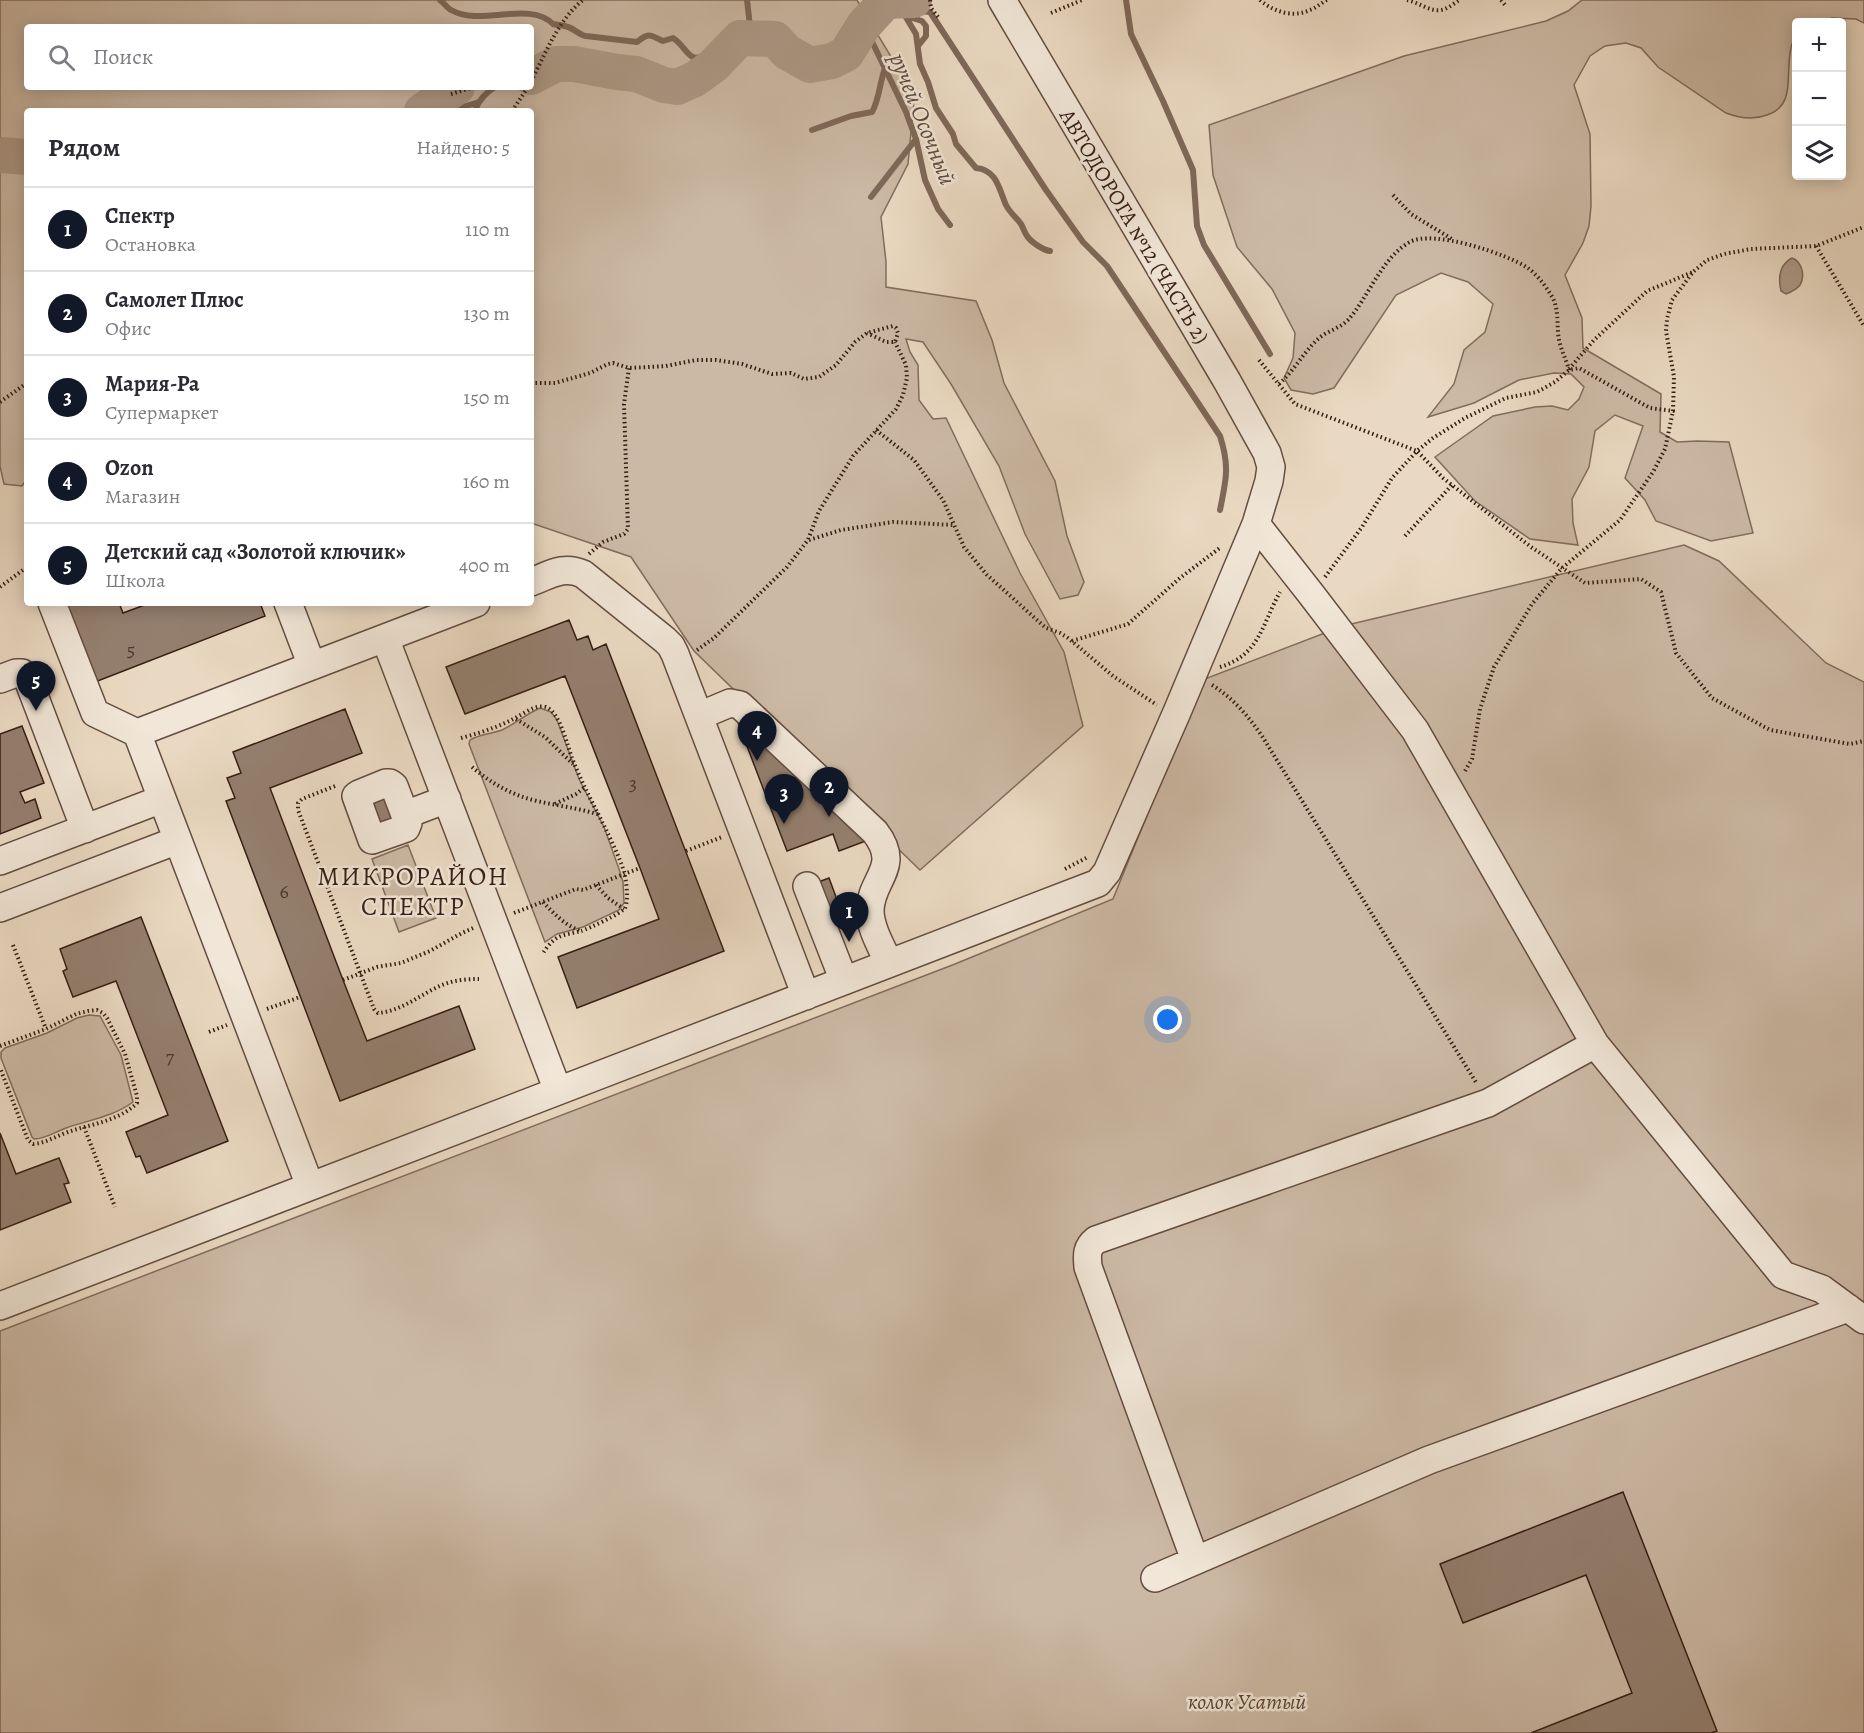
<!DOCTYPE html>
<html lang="ru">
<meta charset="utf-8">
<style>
body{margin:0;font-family:Alegreya,serif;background:#f7f7f7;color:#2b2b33}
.controls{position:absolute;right:18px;top:18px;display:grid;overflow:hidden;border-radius:6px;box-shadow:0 3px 15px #0003}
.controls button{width:54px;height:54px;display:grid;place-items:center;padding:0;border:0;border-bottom:2px solid #e1e1e2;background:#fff;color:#2b2b33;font:30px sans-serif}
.you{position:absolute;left:1168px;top:1020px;width:21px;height:21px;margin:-15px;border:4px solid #fff;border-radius:50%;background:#1a73e8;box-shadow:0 0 0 9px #1a73e833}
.badge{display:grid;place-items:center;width:39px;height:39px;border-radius:50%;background:#111827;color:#fff;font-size:20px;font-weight:700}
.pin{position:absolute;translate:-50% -50px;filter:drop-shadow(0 2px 3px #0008)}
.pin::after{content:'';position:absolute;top:32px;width:21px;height:18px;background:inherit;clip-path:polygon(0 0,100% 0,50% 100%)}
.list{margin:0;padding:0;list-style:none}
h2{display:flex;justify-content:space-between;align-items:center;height:78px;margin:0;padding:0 24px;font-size:26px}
h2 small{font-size:20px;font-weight:400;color:#7c7c81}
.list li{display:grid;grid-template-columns:39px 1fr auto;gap:18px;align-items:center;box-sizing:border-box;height:84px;padding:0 24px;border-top:2px solid #e1e1e2}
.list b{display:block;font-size:22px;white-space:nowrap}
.list p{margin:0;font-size:20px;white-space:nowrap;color:#7c7c81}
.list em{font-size:20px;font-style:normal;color:#7c7c81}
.icon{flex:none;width:33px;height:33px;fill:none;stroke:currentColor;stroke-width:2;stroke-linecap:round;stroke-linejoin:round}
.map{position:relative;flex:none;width:1864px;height:1733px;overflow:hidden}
.search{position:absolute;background:#fff;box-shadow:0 3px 15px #0003;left:24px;top:24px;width:510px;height:66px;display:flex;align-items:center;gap:15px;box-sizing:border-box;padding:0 21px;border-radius:6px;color:#7c7c81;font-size:22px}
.panel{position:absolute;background:#fff;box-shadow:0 3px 15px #0003;left:24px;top:108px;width:510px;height:498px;border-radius:6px}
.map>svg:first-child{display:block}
.green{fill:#ccb9a5;stroke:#826c5d;stroke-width:1.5;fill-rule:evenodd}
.water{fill:#ad9987;stroke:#7e6859;stroke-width:1.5}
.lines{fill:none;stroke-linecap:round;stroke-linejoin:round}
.stream{stroke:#7e6859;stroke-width:6}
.river{stroke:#ad9987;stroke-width:36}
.building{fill:#947f6f;stroke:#371e15;stroke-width:1.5}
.minor-casing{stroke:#644d40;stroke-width:30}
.path{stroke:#371e15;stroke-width:4;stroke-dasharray:1.5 3;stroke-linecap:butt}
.minor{stroke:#f1e6d7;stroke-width:27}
.labels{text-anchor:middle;stroke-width:5;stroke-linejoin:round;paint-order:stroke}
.number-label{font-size:20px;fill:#4e362c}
.street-label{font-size:22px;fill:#371e15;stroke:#f1e6d7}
.park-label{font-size:22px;font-style:italic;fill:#5c4539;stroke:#f1e6d7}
.water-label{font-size:24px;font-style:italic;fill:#60493d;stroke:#f1e6d7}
.quarter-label{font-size:26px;letter-spacing:1.5px;fill:#371e15;stroke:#f1e6d7}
</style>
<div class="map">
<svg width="1864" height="1733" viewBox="0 0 1864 1733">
<rect width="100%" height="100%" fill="#ead9c2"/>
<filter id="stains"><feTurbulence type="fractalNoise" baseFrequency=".00333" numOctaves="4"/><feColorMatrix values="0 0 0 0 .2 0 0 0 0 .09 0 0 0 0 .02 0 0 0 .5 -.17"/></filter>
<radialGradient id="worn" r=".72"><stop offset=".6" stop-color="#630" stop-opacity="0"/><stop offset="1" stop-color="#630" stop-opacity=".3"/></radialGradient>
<path class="green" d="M0,0H857L893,60L914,101L908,164L881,217L886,262V287L976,301L992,340L1004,383L1055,481L1067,536L1084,582L1078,595L1060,599L1025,534L999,466L951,384L923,342L906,339L910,352L918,365L919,400L933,419L946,418L1020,573L1064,652L1083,726L920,870L694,651L631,557L531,523V111H27V479L22,486L4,484L0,466ZM27,27H531V87H27Z
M1582,0H1864V23L1856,19L1832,18L1819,22H1796V37C1791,42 1791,48 1790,54C1786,78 1795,106 1767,115C1754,120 1739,118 1726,113L1658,67L1641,48L1626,43L1605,46L1590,56L1574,85L1590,134L1591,206L1589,226L1583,243L1565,275L1582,318L1583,348L1661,394L1660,432L1677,442L1697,441L1729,442L1753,533L1711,541L1656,521L1645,500L1625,478L1643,426L1615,415L1595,431L1589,467L1572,499L1573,523L1578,545L1530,539L1475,501L1435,457L1493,416L1535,407L1552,406L1568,410L1579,399L1584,387L1571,374L1554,373L1519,380L1474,403L1428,417L1454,384L1464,350L1485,332L1493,304L1468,282L1441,273L1396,295L1334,388L1313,394L1291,390L1284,378L1293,358L1295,333L1272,289L1237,247L1213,175L1209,125L1404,56L1546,21L1568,11Z
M1684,545L1719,561L1826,663L1864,682V1733H0V1331L955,964L1113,899L1202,680L1343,626Z
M540,708L551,712L557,720L579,779L604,827L619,869L623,882L624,903L619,910L583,927L557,934L545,942L469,744L470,740C479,734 491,734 502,730C515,724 526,714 540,708Z
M408,845L436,918L399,932L372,859Z
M89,1015L100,1016L121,1055L133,1102C113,1117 88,1120 66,1128C55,1132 45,1139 34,1139L32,1137L1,1058V1052L5,1048L47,1033L77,1018Z"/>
<path class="water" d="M1792,258C1801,261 1806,275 1800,285C1797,289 1791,292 1786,294L1781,291C1778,278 1779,265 1792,258Z"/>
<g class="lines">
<path class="stream" d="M440,0C444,3 447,8 451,10C481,27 529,0 553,24C558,25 563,25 568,27C575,29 579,35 586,36L637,42C650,31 651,36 663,41L673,38C689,48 689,70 712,49L729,50
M747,0L750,26L757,39
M874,0L877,3L886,1
M912,0L904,11V14L916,34L920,64L928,82L936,108L953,134L956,144L976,168C997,170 999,189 1006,205C1010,213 1016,217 1021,224C1023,227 1024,232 1027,236C1031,242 1043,250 1050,251
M1126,0L1131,34L1163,101L1193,170L1197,226L1204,245L1270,354
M908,6L921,11L930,12L1046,190L1083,242L1107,266L1220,436C1230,467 1226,480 1220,510
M906,16L922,21L926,26V36L918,46
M864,25L906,112L916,139L925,180L938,209L950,225
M476,108C480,99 487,92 495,87
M456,109L479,102
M812,130L851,116L872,112C879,101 880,81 885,68
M871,197L916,139"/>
<path class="river" d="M531,77L556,64H574L617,72L636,74L664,85L677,87L695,79L713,66L740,38L775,39L787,52L810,65L832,61L846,54L864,25L886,1L914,0
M422,111L457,87
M0,155L27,157"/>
</g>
<path class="building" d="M65,603H119L123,613L150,603H260L265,616L95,682Z
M569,620L577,640L588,636L593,650L606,644L724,951L577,1008L558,957L659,919L640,868L565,676L465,714L446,667Z
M345,709L362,753L270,788L343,980L367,1041L459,1006L475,1049L340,1101L226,801L235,798L227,778L241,773L233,752Z
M737,720L871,839L839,851L833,834L787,851Z
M22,726L44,783L20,792L25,803L35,799L41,818L0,834V734Z
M382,792L394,823L373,831L360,800Z
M829,878L839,905L823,911L813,884Z
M141,917L228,1141L147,1173L140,1156L136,1157L126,1132L168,1115L116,981L73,997L63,971L67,969L60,949Z
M0,1133L16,1174L59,1158L69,1183L64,1184L71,1202L0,1230Z
M1623,1492L1717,1731L1711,1733H1531L1632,1693L1586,1575L1463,1623L1440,1564Z"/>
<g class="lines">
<g class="minor-casing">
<path id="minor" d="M1256,524L1311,594L1415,730L1595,1044L1783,1275L1822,1289L1864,1320
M531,582C550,575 563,565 583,574L665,640L671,646L675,654L806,996
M52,603L95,713L137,733
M288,603L312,666
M385,638L558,1091
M0,679L16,673H22L27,677L85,829
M699,716L730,703L740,705L875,832C902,867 871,878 870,910C870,928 882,948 889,963
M405,815L394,786L390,783H386L359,794L356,796L372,840L406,828L408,823L405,815L447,799
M0,861L162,799
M807,886L844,981
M0,908L178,840
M310,1186L137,733L476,603
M0,1306L1098,883L1107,872L1177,712L1256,524L1269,481L1271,467L1267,453L1227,381L1002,0
M1195,1560L1088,1267C1087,1255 1086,1248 1096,1240L1488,1103L1595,1044
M1155,1578L1429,1460L1848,1308"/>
</g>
<path class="path" d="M930,0L931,8L938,17
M1260,0C1274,12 1293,18 1310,10C1316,8 1321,3 1327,0
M1407,0C1418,2 1430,12 1441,10C1448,9 1454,3 1460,0
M1501,0L1506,6
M1051,13L1082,0
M531,81C546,53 558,20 583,0
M451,94L474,87
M512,111L528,87
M1393,195L1411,214L1452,239
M1816,246L1864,326
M1259,360L1295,404L1417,451L1433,438L1465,418L1506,398L1537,392L1555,382L1569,370L1579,368L1650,408L1673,411L1674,377L1666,331L1667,319L1672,300L1693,272L1707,260L1724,254L1751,249L1816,246L1864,227
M1569,369L1594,340L1647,291L1693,272
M531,383H555L590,373L608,364L613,363L629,368L666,366L696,360H716L742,364L772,374L791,373L804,379L819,377L836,365L855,342L867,333L893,326L896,328L898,333L895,342H886L867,333
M1279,384C1294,371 1303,353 1317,340C1326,331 1339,329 1348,320C1368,298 1382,257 1410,242C1433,229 1507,254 1528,268C1537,275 1545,285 1551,295C1560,309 1556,324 1559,340C1561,350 1566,359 1569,370
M0,402L27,383
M876,430L914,460L943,500L964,547L987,575L1046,628L1060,633L1068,638L1113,676L1157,705
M1405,536L1452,485
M809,540L841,530L893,522L954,525
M589,554L603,542L624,534L628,529L624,404L629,368
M1325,577L1362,527L1392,478L1417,451L1443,478L1531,547L1585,583L1641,579L1661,592L1676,653L1712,698L1770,730L1850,744L1864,741
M0,587L27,567
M1072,641L1128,624L1180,578L1221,547
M697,650L714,638L787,567L808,540L819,511L853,456L896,409L903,395L907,378L906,365L895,342
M1220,667C1260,655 1262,624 1280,592
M1212,685C1233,698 1248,716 1262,736L1477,1084
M516,719L545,737L573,764
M461,738C484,732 504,725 524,713C531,709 538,705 546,707C560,712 567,745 572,758C587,797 610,832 624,871C626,880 629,899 625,908C622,913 588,929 581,931C574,933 565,934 559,937C552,940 547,947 543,953
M472,767C491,783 511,795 537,801C558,806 579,808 600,815
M1465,771L1472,759L1480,709L1494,667L1532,604L1562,568L1620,520L1653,472L1665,449L1673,411
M335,786L302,799L298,803V810L374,1009L378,1013C402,1011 421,994 442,985C454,980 467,979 479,979
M555,804L576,794L585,787
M686,851L722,837
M1065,869L1088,857
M596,885L608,898L624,909
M543,902C554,914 564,924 580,931
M514,913L576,889L583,890L640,868
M13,945L46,1029
M343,980L377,967L401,963L430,951L462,933L473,928
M267,1009L300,997
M209,1032L227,1025
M0,1046L46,1029L76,1014L88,1011L97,1010L103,1013L107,1018L125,1054L137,1096V1103C119,1121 91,1124 68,1132C56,1136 46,1143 33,1144L28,1140L0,1068
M84,1127L115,1207"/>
<use href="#minor" class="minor"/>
</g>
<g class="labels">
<g class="number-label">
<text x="131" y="656">5</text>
<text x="633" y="790">3</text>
<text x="284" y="898">6</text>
<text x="170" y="1063">7</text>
</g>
<g class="street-label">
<text transform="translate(1135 226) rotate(59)" y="8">АВТОДОРОГА №12 (ЧАСТЬ 2)</text>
</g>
<g class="park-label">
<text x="1247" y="1709">колок Усатый</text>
</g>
<g class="water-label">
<text transform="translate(923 119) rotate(68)" y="8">ручей Осочный</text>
</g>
<g class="quarter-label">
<text x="413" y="885">МИКРОРАЙОН<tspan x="413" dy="30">СПЕКТР</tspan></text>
</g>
</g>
<rect width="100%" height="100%" filter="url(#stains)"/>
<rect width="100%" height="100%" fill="url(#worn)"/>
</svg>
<div class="controls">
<button>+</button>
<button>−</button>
<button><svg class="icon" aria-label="layers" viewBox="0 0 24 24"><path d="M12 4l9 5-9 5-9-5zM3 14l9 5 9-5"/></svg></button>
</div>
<div class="you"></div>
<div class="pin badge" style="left:849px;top:942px">1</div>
<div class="pin badge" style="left:829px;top:817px">2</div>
<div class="pin badge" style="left:784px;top:824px">3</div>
<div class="pin badge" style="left:757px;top:761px">4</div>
<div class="pin badge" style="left:36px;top:711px">5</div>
<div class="search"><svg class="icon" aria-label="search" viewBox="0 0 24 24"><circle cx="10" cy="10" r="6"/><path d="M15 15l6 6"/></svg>Поиск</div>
<section class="panel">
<h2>Рядом<small>Найдено: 5</small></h2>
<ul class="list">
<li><span class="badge">1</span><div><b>Спектр</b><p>Остановка</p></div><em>110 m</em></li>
<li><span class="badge">2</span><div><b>Самолет Плюс</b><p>Офис</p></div><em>130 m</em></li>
<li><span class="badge">3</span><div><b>Мария-Ра</b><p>Супермаркет</p></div><em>150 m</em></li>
<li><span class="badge">4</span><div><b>Ozon</b><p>Магазин</p></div><em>160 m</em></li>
<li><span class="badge">5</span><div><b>Детский сад «Золотой ключик»</b><p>Школа</p></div><em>400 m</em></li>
</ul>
</section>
</div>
